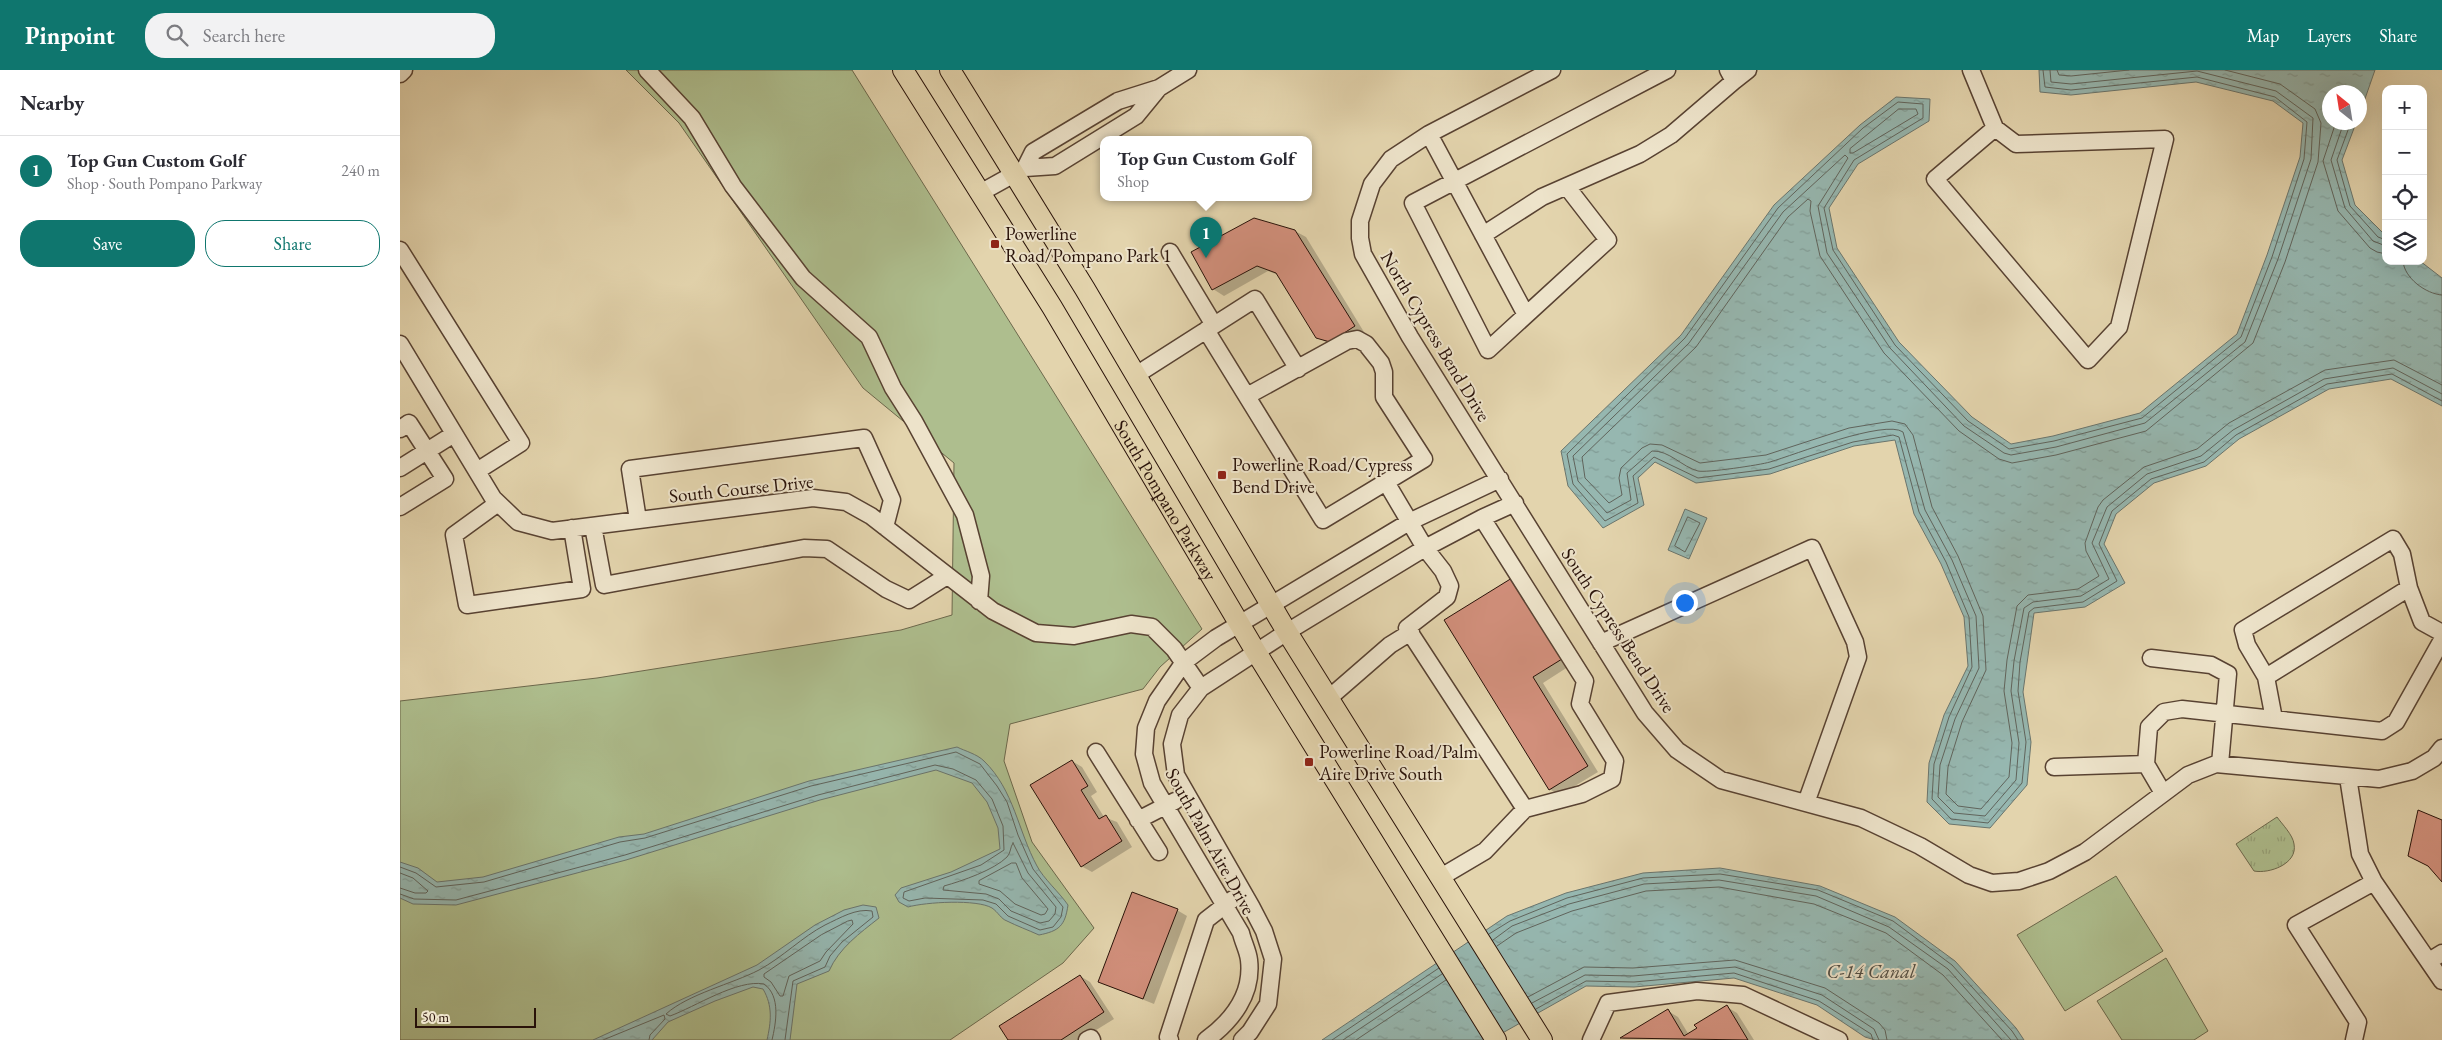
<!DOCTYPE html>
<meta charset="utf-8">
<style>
body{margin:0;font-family:"EB Garamond",serif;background:#f2f2f3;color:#2b2b33}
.controls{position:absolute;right:15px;top:15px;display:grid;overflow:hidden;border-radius:10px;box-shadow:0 5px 20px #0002}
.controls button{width:45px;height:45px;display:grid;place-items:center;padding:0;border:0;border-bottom:1px solid #e1e1e2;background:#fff;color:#2b2b33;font:25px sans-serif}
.compass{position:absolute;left:1922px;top:15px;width:45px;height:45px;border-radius:50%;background:#fff;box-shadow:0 5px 20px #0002;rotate:330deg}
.scale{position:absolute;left:15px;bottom:12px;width:121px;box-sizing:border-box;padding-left:5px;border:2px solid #291209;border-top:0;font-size:14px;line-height:18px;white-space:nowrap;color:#291209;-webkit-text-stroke:4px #ede3ca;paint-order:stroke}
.you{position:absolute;left:1284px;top:532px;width:18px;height:18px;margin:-12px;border:4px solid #fff;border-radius:50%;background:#1a73e8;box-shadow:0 0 0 8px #1a73e833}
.badge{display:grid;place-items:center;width:32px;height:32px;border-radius:50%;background:#0f766e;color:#fff;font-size:16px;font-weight:700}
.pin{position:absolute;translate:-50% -41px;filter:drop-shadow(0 1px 2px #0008)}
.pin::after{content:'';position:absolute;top:26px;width:18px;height:15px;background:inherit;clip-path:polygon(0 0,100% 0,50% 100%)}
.popup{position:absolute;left:700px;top:66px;width:212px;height:65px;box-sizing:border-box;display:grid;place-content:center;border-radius:10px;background:#fff;filter:drop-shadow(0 1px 4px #0005);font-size:16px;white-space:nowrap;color:#7c7c81}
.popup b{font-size:19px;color:#2b2b33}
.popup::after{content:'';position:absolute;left:50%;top:100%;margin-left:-10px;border:10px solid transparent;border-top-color:#fff}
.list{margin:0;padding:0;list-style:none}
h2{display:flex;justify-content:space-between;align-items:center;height:65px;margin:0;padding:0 20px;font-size:21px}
h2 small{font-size:16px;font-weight:400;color:#7c7c81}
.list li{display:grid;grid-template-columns:32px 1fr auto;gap:15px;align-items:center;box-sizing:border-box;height:70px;padding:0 20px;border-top:1px solid #e1e1e2}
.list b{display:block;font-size:19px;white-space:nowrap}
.list p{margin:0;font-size:16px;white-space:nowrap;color:#7c7c81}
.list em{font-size:16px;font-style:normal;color:#7c7c81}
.actions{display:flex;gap:10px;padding:15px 20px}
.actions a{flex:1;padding:11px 0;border:1px solid #0f766e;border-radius:20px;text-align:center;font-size:18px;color:#0f766e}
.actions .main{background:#0f766e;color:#fff}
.icon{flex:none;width:28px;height:28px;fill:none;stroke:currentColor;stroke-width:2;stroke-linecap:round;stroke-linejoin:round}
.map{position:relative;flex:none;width:2042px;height:970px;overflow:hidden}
header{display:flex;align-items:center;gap:30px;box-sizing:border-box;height:70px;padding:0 25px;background:#0f766e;color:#fff}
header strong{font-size:24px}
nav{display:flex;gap:28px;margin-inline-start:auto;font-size:18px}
.search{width:350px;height:45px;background:#f2f2f3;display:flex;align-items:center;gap:12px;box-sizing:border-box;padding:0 18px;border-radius:20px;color:#7c7c81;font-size:19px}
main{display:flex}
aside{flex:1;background:#fff}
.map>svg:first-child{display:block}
.grass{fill:#aebe8e;stroke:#6c684c}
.park{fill:url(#park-tufts);stroke:#6c684c}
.water{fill:url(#water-ripples);stroke:#6a756d}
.shadow{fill:#0003}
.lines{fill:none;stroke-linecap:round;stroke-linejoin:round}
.shore{stroke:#60645c;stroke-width:1}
.building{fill:#d18f7b;stroke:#291209}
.minor-casing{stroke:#584232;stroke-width:19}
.major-casing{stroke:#291209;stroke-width:22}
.minor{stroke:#ede3ca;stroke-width:16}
.major{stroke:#e3d4ad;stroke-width:20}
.poi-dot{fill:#8f2418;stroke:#ede3ca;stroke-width:2}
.labels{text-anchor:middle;stroke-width:4;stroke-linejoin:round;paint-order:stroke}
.poi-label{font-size:19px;fill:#291209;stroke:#ede3ca;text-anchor:start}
.street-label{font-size:19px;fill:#291209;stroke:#ede3ca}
.water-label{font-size:20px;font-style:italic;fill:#4f4c43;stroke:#ede3ca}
</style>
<header>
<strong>Pinpoint</strong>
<div class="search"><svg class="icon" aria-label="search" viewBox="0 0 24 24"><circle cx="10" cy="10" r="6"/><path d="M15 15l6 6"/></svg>Search here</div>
<nav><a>Map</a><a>Layers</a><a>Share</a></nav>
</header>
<main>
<aside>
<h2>Nearby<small></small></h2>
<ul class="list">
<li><span class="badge">1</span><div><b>Top Gun Custom Golf</b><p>Shop · South Pompano Parkway</p></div><em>240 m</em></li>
</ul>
<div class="actions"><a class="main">Save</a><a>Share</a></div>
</aside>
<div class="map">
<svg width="2042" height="970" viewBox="0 0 2042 970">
<defs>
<pattern id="park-tufts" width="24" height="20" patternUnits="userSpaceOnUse" patternTransform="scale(1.25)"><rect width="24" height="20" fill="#aebe8e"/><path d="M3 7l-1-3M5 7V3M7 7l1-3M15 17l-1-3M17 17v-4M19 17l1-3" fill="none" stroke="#96a279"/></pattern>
<pattern id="water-ripples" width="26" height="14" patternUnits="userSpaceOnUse" patternTransform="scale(1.25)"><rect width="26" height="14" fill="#96b7b0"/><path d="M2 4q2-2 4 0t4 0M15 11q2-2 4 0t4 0" fill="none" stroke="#819c96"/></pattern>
</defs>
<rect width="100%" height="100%" fill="#e3d4ad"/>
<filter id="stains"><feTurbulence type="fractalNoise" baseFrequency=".004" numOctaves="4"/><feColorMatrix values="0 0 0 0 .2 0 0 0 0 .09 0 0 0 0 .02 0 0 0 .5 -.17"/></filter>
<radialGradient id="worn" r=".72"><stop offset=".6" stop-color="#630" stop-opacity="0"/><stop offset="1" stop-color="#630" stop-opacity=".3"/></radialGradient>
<path class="grass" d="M226,0H452L802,559L760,597L743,619L610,654L604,691L632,772L694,858L663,893L550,970H0V631L197,608L501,560L552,545L554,393L463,318L279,53Z
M1716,806L1763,881L1665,941L1617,865Z
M1766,888L1808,961L1794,970H1722L1697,931Z"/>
<path class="park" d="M1877,747C1882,754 1893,765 1894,774C1898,794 1869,804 1854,801L1836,774Z"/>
<path class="water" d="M1639,0H1975L1960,43V22H1930V52L1956,53L1942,90L1955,135L1986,166V191H2020L2042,208V336L1991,309L1929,319L1839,369L1806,396L1754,413L1716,444L1704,474L1725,513L1685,537L1634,543L1623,622L1631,672L1627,715L1590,758L1549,754L1527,732L1529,693L1544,645L1568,596L1564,547L1541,494L1514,444L1495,370L1454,376L1370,404L1296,413L1255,392L1238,408L1244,435L1203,458L1168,416L1161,381L1281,265L1374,135L1460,55L1496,27L1530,29L1529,51L1458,94L1429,138L1437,178L1499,272L1572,347L1611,374L1653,366L1740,343L1837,264L1867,185L1900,87L1903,53L1873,31L1796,12L1671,25L1640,22Z
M1285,439L1307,448L1289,489L1268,480Z
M557,677C565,681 577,684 584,691C614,720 618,761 637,796C643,808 659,822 668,835C665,856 659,861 639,865C628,860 617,856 607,851C601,849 598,842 592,838C577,829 526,832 508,837L499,832L495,825L501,818L551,802L600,779L598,758L587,732L572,713L536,700L420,730L226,790L56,835L13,834L0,828V792L18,798L37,812L83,807L219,767L244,764L409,711Z
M1320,798L1420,816L1495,847L1555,891L1616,958L1624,970H1475L1465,967L1417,935L1334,908L1234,917L1186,916L1090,970H922L1107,846L1166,823L1243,803Z
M463,835L476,837L479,848C460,863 439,878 429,901L397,914L390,970H367C371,952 373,936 363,919L353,917L315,931L268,952L252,970H193L357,895L415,855L444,840Z"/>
<path class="shadow" d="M895,161L906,167L964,262L942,277L928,273L917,267L878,205L868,201L824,226L813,219Z
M1112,510L1171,595L1143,613L1198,702L1160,725L1149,719Z
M672,691L682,697L697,722L691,726L704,747L717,752L732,777L692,802L681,796Z
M777,840L787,846L754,934L699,912Z
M680,906L690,912L714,949L680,970H609Z
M1327,937L1337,943L1354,970L1222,969L1268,941L1278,947L1289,965Z"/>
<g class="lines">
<path class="shore" d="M1643,0L1645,17L1671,20L1797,7L1875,27L1907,52L1904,89L1872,187L1841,267L1742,348L1654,371L1609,379L1568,351L1495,275L1433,180L1424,138L1454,90L1523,48V34L1498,32L1463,58L1378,138L1285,268L1167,384L1173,414L1205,451L1238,433L1233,406L1254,387L1298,408L1369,399L1453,372L1493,365L1499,367L1519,442L1546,492L1569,547L1572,597L1549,647L1534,694L1532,729L1551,749L1588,753L1622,713L1626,672L1618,621L1620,592L1629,542L1634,538L1683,532L1717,511L1699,474L1712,441L1751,409L1804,392L1836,365L1927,314L1992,304L2042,331
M1650,0L1651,12L1671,14L1797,1L1876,21L1913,48L1911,89L1878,189L1845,272L1745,353L1656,377L1611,385L1604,383L1564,356L1490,278L1427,183L1418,136L1448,88L1445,85L1383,142L1289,273L1173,386L1178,411L1207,443L1231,430L1227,403L1252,381C1269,380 1282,397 1298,401C1306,403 1360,395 1370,392C1394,385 1485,349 1503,362L1525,440L1552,490L1576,546L1579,598L1555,649L1540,695L1538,727L1554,743L1585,746L1616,710L1619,673L1611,621L1614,591L1624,538L1633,532L1681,526L1709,509L1692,473L1707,437L1747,404L1801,386L1833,360L1924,309L1993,298L2042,324
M1657,0L1659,5L1671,6L1729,0
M1825,0L1880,14L1915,39L1921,53L1918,92L1885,192L1853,273L1746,361L1656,385L1612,393L1599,389L1559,361L1484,283L1420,186L1410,141L1411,131L1408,129L1388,147L1296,277L1182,387L1185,408L1209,433L1222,425L1219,408L1221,398L1242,378L1250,374L1262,375L1300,393L1366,385L1449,358L1492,351L1505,354L1513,365L1532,437L1558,486L1583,546L1586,600L1562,652L1548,697L1546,724L1558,736L1581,739L1609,707L1612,673L1604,621L1607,590L1617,536L1628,525L1678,519L1699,506L1686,481L1685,473L1698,437L1703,430L1744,397L1797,379L1829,353L1925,300L1994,290L2042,315
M1499,39H1516L1518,44L1453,83H1450V79Z
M1936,52L1923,91L1938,141L1970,178L1977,182L1986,184
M1944,52L1931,90L1945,138L1973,171L1986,176
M1951,52L1937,90L1950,136L1978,167L1986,170
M2003,191C2004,208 2026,224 2042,225
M1288,447L1300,453L1285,482L1275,476Z
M613,773L628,803L656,837L655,844L649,851L640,853L611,841L599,829L586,824L543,820L544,816C562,811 594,800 607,787C611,783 610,777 613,773Z
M612,793H616L622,808L648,839L645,844L641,845L615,834L600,821L579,814V811Z
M0,797L16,803L36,817L84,812L220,772L245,768L411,716L556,682L580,694L597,716L607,732L618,765L633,799L663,837L661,847L653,857L640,860L608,846L596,834L583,830L525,828L509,831L503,828L504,822L581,795L604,780L603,756L592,729L576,710L553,699L535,695L418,725L225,785L56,830L14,829L0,824
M0,803L13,808L28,821L26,823H15L0,818
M448,851L452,850L453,854L426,882L420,891L389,906L383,926H380L371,912L364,907V904L421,865Z
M1089,864L1110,851L1167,828L1243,808L1320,804L1418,820L1493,851L1552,895L1612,961L1618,970
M1093,870L1112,856L1169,834L1244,814L1319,810L1416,826L1489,857L1548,899L1611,970
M1097,876L1116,863L1172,841L1246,821L1319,817L1414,834L1486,863L1543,905L1602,970
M1128,927L1184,897L1233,898L1335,890L1425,918L1479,953L1485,960L1487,970
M1132,933L1185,905L1233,906L1335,897L1422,925L1474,959L1479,970
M1136,939L1186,911L1234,912L1334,903L1419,931L1471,964L1473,970
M203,970L264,945L265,949L250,965L249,970
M372,970C376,953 381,926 364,914C337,909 295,937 270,946L266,944C288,924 332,914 359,900C383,887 402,867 425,855C440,848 456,838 472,841L473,847L442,872L430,886L425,897L393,911L385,970
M932,970L1039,898
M943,970L1042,904
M956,970L1046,910"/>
</g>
<path class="building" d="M854,148L895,160L955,256L930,272L916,268L876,203L857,196L812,220L791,182Z
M1112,508L1162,589L1133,607L1188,696L1149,720L1044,550Z
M672,690L688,716L681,720L699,749L706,745L722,771L681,797L630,715Z
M2018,740L2042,750V812L2028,796L2008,786Z
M732,822L778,839L743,929L698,912Z
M680,905L704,942L661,970H608L599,956Z
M1327,935L1348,970L1220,968L1268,939L1284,966L1297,958L1294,955Z"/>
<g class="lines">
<g class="minor-casing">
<path id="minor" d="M247,0L292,48L333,116L403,208L469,267L493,318L514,351L565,445L581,506L579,531
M1152,0L1029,64L991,89L972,114L960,151V168L963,184L1010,267L1245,643L1277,680L1321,710L1461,748L1520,776L1569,805L1592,813L1619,811L1649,801L1685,782L1788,705L1816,694L1979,709L2012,701L2034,688L2042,678
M1571,0L1595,58L1616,74L1765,69L1719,257L1688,290L1535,109L1595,58
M0,4L4,0
M1334,11L1348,0
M1029,64L1126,245
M625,98L633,82L718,31L759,18L788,0
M1167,117L1208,170L1088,280L1013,133L1267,0
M580,123L625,98L655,96L736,46L759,18
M1083,165L1142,127L1240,84L1271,65L1334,11L1328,0
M0,180L121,373L77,401
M770,182L814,255
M806,260L923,450L1024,389L984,327V302L981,293L966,274L957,269L947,271L847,326
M0,274L93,428L118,452L152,461L413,428L446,432L471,446L593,541L636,563L674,566L731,554L752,557L774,579L801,618
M736,305L855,229L898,299
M0,359L9,353L45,409L0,437
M0,398L54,364
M986,412L1025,478L1043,501L1050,516L1047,527L1007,558L1125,739
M98,433L54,465L67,535L182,519L172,458
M238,450L230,399L464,368L492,430L485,457
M193,456L204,515L404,478L427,479L486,519L509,530L547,506
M1201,573L1412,478L1455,572L1458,587L1406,733
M1751,588L1811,595L1828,604L1820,694
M1866,607L2009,518
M929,628L990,575L1011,562
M1874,649L1866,607L1847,575L1843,560L1993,469L2002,484L2009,518L2022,552L2042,563
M696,682L759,782
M1654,697L1746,694
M1948,707L1960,784L1974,812L2042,911
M1763,723L1746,694L1749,657L1764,642L1782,639L1982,661L1996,652L2042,570
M738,750L775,731
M1041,807L1085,781L1125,739L1182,724L1212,709L1215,691L1180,634L1185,611L1082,448
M2029,891L2042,883
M687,970L691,968L692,970
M770,970L768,967L806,850L833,829
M806,970C832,951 853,924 849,890C848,881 843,872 841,863L752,713L744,684L746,658L757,631L784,592L816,568L1009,452L1100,409
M842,970L850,962L868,934L873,889L864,861L851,836L776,705L772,674L780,645L801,618L887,562L1025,478L1082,448L1115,433
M1191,970L1208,933L1297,921L1343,925L1439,970
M1954,970L1958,952L1896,855L1974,812"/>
</g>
<g class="major-casing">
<g id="major">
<path id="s1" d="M503,0L652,237L856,582L1096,970"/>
<path d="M550,0L685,219L887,562L1142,970"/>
</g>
</g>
<use href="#minor" class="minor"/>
<use href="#major" class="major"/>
</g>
<g class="poi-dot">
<rect x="590" y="169" width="10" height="10" rx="2.5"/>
<rect x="817" y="400" width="10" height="10" rx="2.5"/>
<rect x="904" y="687" width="10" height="10" rx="2.5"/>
</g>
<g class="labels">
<g class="poi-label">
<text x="605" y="170">Powerline<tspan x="605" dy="22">Road/Pompano Park 1</tspan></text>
<text x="832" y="401">Powerline Road/Cypress<tspan x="832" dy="22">Bend Drive</tspan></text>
<text x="919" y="688">Powerline Road/Palm<tspan x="919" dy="22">Aire Drive South</tspan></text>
</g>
<g class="street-label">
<text transform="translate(1036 266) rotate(59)" y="7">North Cypress Bend Drive</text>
<text transform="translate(341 418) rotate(-6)" y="7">South Course Drive</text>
<text dy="7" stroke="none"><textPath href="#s1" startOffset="504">South Pompano Parkway</textPath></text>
<text transform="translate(1219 560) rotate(57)" y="7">South Cypress Bend Drive</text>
<text transform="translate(811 771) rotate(61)" y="7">South Palm Aire Drive</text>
</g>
<g class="water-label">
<text x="1471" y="908">C-14 Canal</text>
</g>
</g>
<rect width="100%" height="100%" filter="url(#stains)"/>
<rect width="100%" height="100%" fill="url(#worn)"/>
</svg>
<div class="controls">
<button>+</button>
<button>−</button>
<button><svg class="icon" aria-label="locate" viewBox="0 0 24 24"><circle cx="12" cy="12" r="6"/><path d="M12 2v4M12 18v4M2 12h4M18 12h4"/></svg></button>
<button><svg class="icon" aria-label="layers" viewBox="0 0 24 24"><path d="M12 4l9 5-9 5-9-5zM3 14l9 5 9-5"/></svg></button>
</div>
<svg class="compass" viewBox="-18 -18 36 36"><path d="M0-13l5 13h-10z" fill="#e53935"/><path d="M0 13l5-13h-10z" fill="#7c7c81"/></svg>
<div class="scale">50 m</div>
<div class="you"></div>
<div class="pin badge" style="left:806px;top:188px">1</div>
<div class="popup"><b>Top Gun Custom Golf</b>Shop</div>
</div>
</main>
